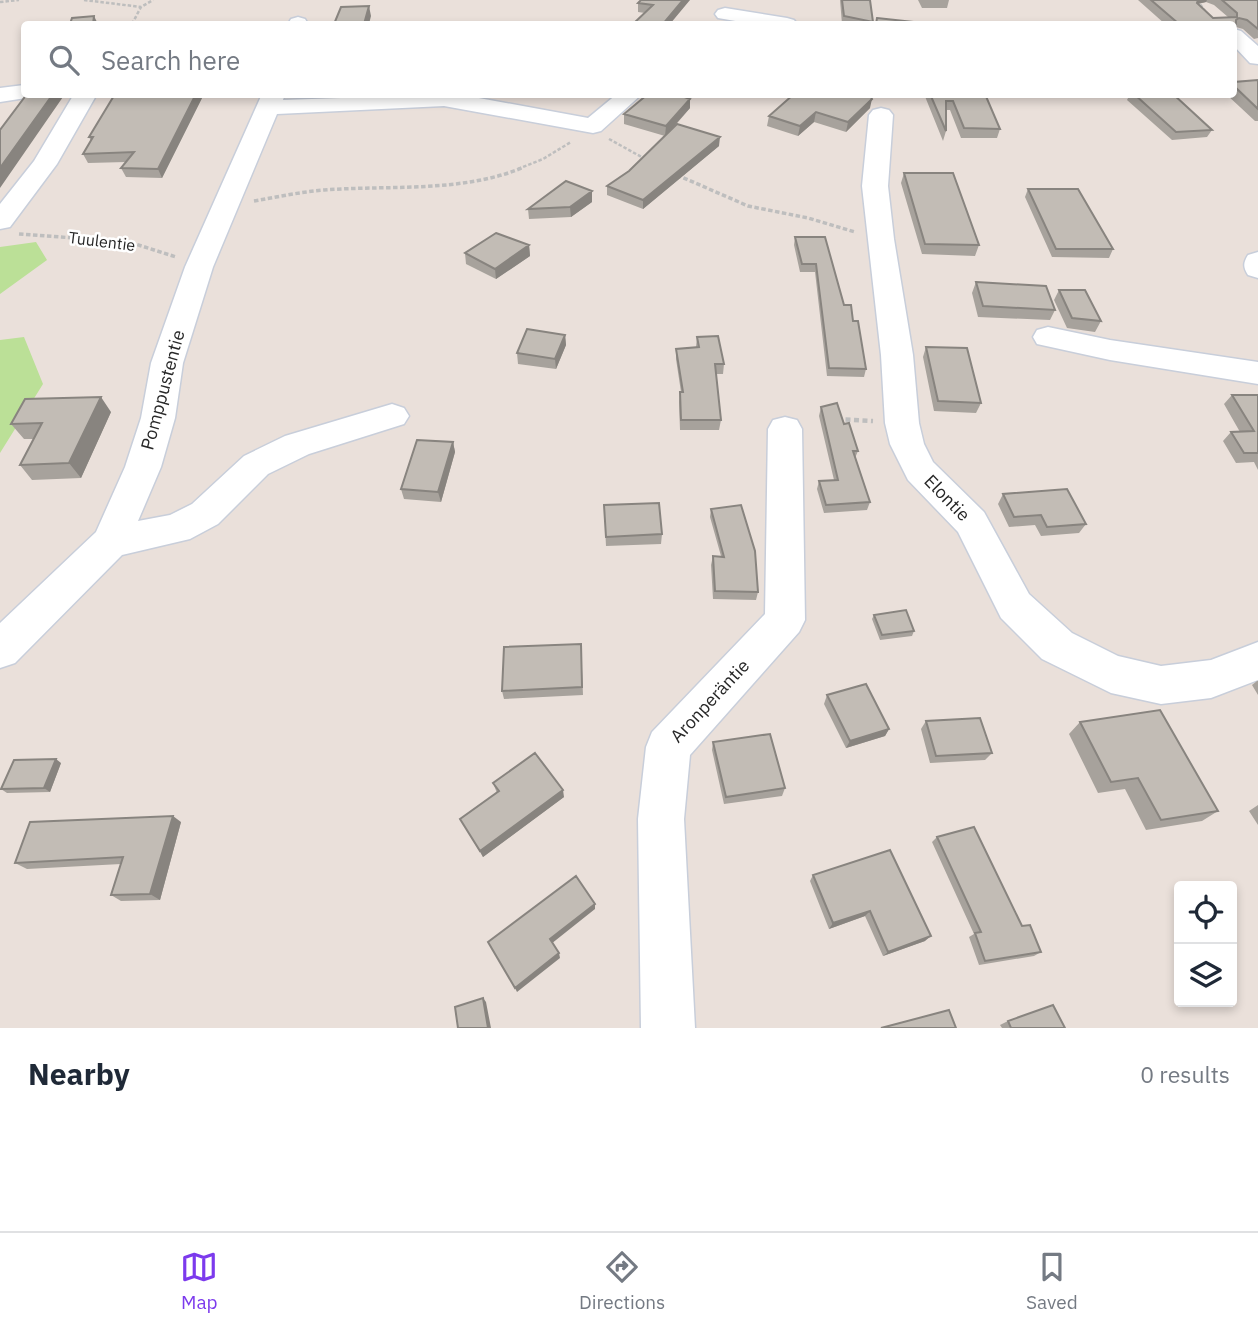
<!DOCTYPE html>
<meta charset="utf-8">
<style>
body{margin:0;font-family:"IBM Plex Sans",sans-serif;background:#f2f2f3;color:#1f2937}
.controls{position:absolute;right:21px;bottom:21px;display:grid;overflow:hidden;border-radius:7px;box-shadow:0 4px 10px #0003}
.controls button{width:63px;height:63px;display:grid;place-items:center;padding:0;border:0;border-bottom:2px solid #e0e1e3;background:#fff;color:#1f2937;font:35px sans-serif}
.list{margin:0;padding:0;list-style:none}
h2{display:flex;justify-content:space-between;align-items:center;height:91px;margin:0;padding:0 28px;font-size:30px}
h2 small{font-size:23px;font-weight:400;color:#747a83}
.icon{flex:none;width:38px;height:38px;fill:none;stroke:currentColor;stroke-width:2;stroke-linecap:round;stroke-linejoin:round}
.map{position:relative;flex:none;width:1258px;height:1028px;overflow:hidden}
.search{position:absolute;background:#fff;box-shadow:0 4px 10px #0003;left:21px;right:21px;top:21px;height:77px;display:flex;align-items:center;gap:18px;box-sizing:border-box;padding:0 24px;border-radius:7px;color:#747a83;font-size:26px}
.sheet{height:203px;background:#fff}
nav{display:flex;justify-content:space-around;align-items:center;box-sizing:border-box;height:98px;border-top:2px solid #e0e1e3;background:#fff;font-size:19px;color:#747a83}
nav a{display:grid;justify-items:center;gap:4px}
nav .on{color:#7c3aed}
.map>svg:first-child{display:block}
.green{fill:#bbe097}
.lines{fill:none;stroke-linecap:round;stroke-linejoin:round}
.minor-casing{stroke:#c8ceda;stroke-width:3}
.path-far2{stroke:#bebebe;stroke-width:2.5;stroke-dasharray:3.5 2;stroke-linecap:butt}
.path-far1{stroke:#bebebe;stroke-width:3.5;stroke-dasharray:4.5 2.5;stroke-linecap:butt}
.path{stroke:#bebebe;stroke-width:4.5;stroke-dasharray:5 3.5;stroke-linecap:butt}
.minor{fill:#fff;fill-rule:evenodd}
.wall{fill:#a7a29c;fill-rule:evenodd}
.shaded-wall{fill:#88847f}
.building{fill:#c2bcb5;stroke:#88847f;stroke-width:2}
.labels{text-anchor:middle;stroke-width:5;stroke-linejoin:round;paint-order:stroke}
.far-street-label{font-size:16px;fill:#282828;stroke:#fff}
.street-label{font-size:18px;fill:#282828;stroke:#fff}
</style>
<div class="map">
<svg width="1258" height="1028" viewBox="0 0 1258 1028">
<rect width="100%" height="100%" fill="#eae0da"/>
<path class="green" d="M36,242L47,260L0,294V247Z
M24,337L43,384L0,453V340Z"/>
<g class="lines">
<g class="minor-casing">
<path id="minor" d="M725,8L787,18L794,20L797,24H753L718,18L715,14L718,10Z
M298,17L305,19L308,24H288L291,19Z
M1234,29L1241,31L1258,46V64L1250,63L1234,46Z
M24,85V94H34L32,97L0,102V88Z
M74,94H97L57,164L10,227L0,229V204L34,161Z
M262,94H285L283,100L457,94L588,118L617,94H642L601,131L593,133L444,106L277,114L213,267L183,363L175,418L161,467L138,521L170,515L192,504L244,456L285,436L392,404L404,408L409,416L404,424L309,454L268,474L218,524L190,539L122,555L15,663L0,668V623L96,532L125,467L141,418L151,363L185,267Z
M881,108L889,110L893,115L888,186L894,239L913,355L919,423L924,444L933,462L984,512L1029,594L1072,633L1118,656L1161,666L1211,660L1258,642V680L1211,698L1161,704L1111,693L1042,659L1001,618L958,532L908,480L890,444L885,423L881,355L862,186L869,115L873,110Z
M1258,252V278L1248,275C1243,267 1243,263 1248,255Z
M1048,327L1110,340L1258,362V384L1110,360L1037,344L1033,337L1037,330Z
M785,417L797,420L802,429L805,620L799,632L690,755L684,819L695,1028H641L638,819L646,747L652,732L765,614L768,429L773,420Z"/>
</g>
<path class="path-far2" d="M84,0L141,7
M1197,0L1205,11
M0,2L19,0
M132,24L141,7L153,0
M609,139L647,160
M518,169L543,159L571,142"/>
<path class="path-far1" d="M677,175L748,206L808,218L855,232
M254,201C277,197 300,192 324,190C389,185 460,193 522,168
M19,234L129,242L176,257"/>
<path class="path" d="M837,419L873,421"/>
<use href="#minor" class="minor"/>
</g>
<path class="wall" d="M690,0L645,13L638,12V3Z
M840,0H870L873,24H842Z
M918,0H949L947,8H922Z
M1138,0H1258V38L1254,39L1243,29L1236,27V31L1234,36V24H1165ZM1206,2L1214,5L1228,17L1213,18L1198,4Z
M1258,80V121H1255L1226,94H1234V82Z
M204,94L162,178L126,177L121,168L126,162L88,163L83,154L91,141L89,137Z
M924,94H985L1000,129L997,138H961L950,110H946V131L943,141Z
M1130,94H1173L1212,130L1207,137L1172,140L1127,100Z
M690,108L673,128L719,146L643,209L607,195V186L629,171L665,136L624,124V114Z
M870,108L846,132L814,122L798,136L767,126L769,116Z
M904,173L979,245L975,256L922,254L901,183Z
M1028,189L1113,249L1109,258L1052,257L1025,197Z
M592,191V202L571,217L529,219L528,209Z
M795,237H825L844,305L853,321L866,369L864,377L827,376L815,272H800L794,245Z
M529,245L530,256L496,279L466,264L465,253Z
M976,282L1055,310L1050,320L978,317L972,293Z
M1059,290L1101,321L1095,332L1067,328L1054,300Z
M565,335L566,345L556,369L518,364L517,353Z
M697,337L724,364L723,374H716L721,420L719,430H680L679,402L680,392H681L676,359V349L696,347Z
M926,347L981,403L976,413L934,411L923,357Z
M1232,395H1258V470L1254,462L1236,463L1223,441L1231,432H1240L1224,404Z
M821,407L844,424L858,451L855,458L870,502L867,510L824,513L817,489L819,481L834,480L819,416Z
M111,412L81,478L32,480L20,465L34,439H24L11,424Z
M453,442L455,452L441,502L404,499L401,489Z
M1003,494L1086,524L1079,533L1041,536L1035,525L1009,527L998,504Z
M604,505L662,534L661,544L606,546Z
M711,509L758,592L756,600L713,599L711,565L713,556H721L710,517Z
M874,615L914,631L912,636L880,640L872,619Z
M581,644L583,695L504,699L502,691Z
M1257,681H1258V695L1252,685Z
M827,695L889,729L885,736L846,748L824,704Z
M926,721L992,753L985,760L930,763L921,729Z
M1080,722L1218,811L1202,821L1146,830L1125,789L1098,793L1069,734Z
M713,742L785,788L782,796L724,804L712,750Z
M61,763L50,792L7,793L1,789Z
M493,783L564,797L483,857L460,819L497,793Z
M1258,805V825L1249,811Z
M181,822L160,900L121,901L111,895L121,864L27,869L15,863Z
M937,837L1022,926L1041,952L1034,956L979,965L969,937L974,934L932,842Z
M813,875L925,941L883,956L865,916L829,929L810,881Z
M1008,1021L1065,1028H1002L1000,1025Z"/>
<path class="shaded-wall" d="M683,0H690L670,24H663Z
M1198,0H1207L1206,2L1197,4L1192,11Z
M369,6L371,16L369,24H364Z
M94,16L98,24H93Z
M53,94H65L0,188V168Z
M196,94H204L162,178L158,169Z
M690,99V108L665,136L666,126Z
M872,99L870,108L846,132L848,122Z
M816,112L814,122L798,136L800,126Z
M720,137L719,146L643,209V200Z
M592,191V202L571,217L570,207Z
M529,245L530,256L496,279L495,269Z
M565,335L566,345L556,369L555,359Z
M101,397L111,412L81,478L69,463Z
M453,442L455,452L441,502L438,492Z
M889,729L885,736L846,748L850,741Z
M56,759L61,763L50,792L44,788Z
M563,790L564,797L483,857L480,851Z
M173,816L181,822L160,900L150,894Z
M595,904V909L551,944L550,939Z
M870,911L865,916L829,929L833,923Z
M931,936L925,941L883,956L888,952Z
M559,953L560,958L517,992L515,988Z
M483,998L486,1002L491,1028H488Z"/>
<path class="building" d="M641,0H683L663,24H633L653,5L638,3Z
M842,0H870L873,22L844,16Z
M1151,0H1198L1197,3L1213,18L1237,17V13L1222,0H1258V29L1247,20L1239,18L1236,20V31H1234V24H1179Z
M369,6L364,24H334L341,7Z
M94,16L93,24H70L72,18Z
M877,18L932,24H876Z
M1258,80V109L1234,86V82Z
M27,94H53L0,168V130Z
M115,94H196L158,169L121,168L134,152L83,154L93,137H89Z
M648,94H676L690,99L666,126L624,114Z
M794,94H869L872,99L848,122L816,112L800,126L769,116Z
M930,94H985L1000,129L964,128L953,101H946V131Z
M1134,94H1173L1212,130L1176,132Z
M677,124L720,137L643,200L607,186L629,171Z
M904,173H953L979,245L925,244Z
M566,181L592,191L570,207L528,209Z
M1028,189H1078L1113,249H1056Z
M496,233L529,245L495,269L465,253Z
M795,237H825L844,305H851L853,321H858L866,369L829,368L816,264H802Z
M976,282L1046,286L1055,310L983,306Z
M1059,290H1085L1101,321L1072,318Z
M527,329L565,335L555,359L517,353Z
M718,336L724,364H715L721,420H681L680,392H683L676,349L699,347L697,337Z
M926,347L967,348L981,403L938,401Z
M1232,395H1258V453H1244L1231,432L1254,431Z
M101,397L69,463L20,465L42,423L11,424L25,399Z
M837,403L844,424L849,423L858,451H853L870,502L826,505L819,481L838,480L821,407Z
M417,440L453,442L438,492L401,489Z
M1067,489L1086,524L1047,527L1041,515L1014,517L1003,494Z
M659,503L662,534L606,537L604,505Z
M741,505L755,551L758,592L715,591L713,556L724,557L711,509Z
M906,610L914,631L882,635L874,615Z
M581,644L582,687L502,691L504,647Z
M866,684L889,729L850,741L827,695Z
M1160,710L1218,811L1161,820L1138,778L1111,782L1080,722Z
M980,718L992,753L936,756L926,721Z
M770,734L785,788L726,797L713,742Z
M535,753L563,790L480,851L460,819L499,791L493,783Z
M56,759L44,788L1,789L14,760Z
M173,816L150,894L111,895L123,857L15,863L30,822Z
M974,827L1022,926L1030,925L1041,952L985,961L975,933L981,932L937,837Z
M890,850L931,936L888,952L870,911L833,923L813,875Z
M576,876L595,904L550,939L559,953L515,988L488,942Z
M483,998L488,1028H458L455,1007Z
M1053,1005L1065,1028H1011L1008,1021Z
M949,1010L956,1028H881Z"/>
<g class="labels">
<g class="far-street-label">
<text transform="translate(102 241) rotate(7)" y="6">Tuulentie</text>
</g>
<g class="street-label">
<text transform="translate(163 390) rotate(-75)" y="6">Pomppustentie</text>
<text transform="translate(947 498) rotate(46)" y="6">Elontie</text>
<text transform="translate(710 701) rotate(-47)" y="6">Aronperäntie</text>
</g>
</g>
</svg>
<div class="controls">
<button><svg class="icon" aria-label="locate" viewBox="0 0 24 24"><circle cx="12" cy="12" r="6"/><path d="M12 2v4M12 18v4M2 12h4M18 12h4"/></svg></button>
<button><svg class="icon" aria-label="layers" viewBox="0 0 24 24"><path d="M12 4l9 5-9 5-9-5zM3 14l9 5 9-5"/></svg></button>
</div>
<div class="search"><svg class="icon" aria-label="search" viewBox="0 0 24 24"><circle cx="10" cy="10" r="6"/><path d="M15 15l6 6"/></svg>Search here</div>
</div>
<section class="sheet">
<h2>Nearby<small>0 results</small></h2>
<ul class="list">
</ul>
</section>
<nav>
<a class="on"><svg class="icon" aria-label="map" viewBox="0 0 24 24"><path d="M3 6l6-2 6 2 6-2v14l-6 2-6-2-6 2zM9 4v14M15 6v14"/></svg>Map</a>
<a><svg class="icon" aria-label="directions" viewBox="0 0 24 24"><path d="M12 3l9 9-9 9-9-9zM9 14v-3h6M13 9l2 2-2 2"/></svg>Directions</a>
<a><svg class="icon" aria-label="saved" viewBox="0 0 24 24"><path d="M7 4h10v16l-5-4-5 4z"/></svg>Saved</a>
</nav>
